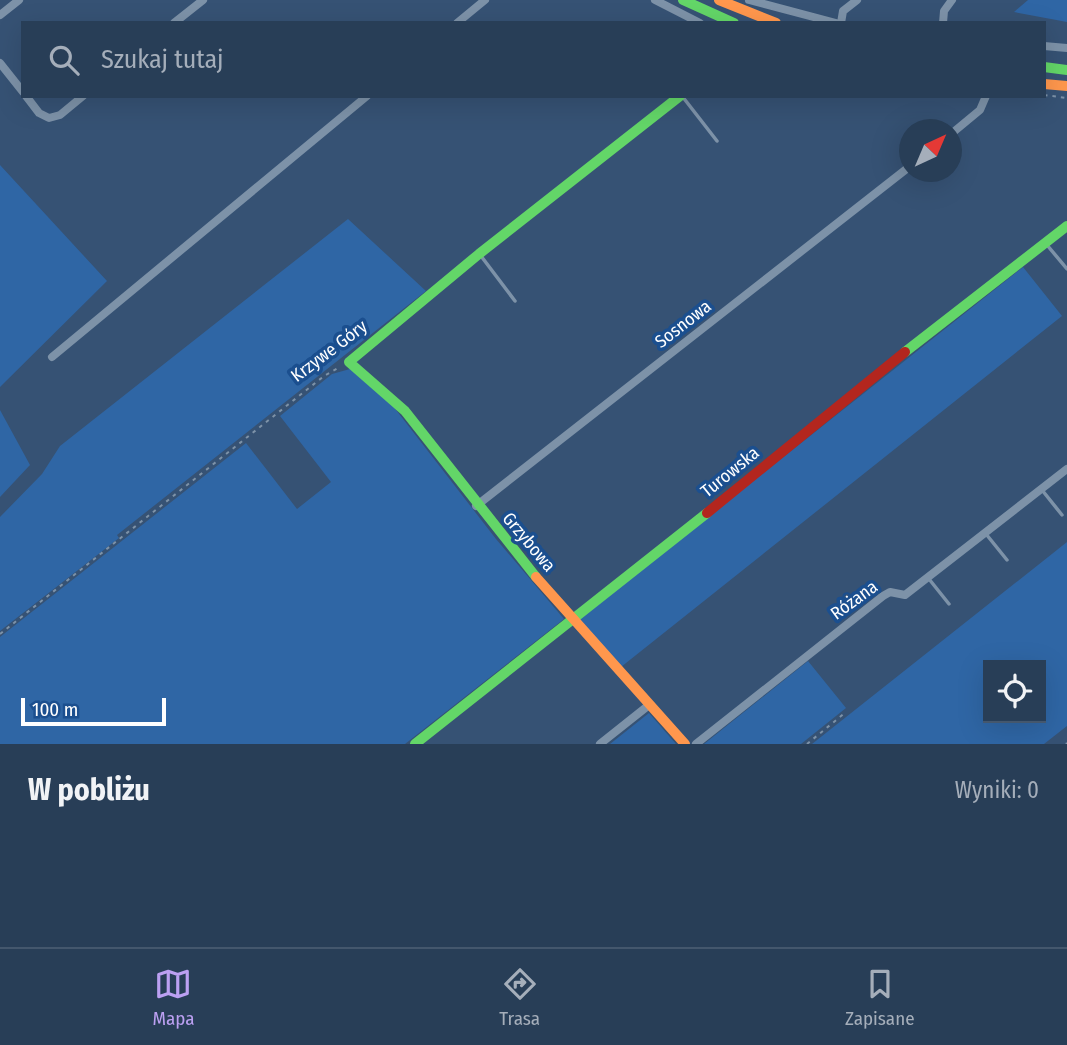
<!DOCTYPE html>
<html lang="pl">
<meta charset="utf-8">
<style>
body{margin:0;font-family:"Fira Sans Condensed",sans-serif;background:#30455d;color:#f1f3f6}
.controls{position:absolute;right:21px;bottom:21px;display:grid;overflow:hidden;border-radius:0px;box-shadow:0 7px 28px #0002}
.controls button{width:63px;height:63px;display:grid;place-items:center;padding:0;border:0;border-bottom:2px solid #44576d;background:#283e57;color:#f1f3f6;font:35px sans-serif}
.compass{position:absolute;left:899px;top:119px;width:63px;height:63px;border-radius:50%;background:#283e57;box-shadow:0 7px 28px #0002;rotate:44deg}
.scale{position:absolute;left:21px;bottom:18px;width:145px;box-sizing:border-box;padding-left:7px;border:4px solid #fff;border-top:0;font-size:19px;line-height:24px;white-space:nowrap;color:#fff;-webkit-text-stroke:5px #1b4f8f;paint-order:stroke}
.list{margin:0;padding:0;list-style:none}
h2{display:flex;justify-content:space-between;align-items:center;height:91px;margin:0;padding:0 28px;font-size:30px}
h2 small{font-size:23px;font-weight:400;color:#a5aeba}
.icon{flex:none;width:38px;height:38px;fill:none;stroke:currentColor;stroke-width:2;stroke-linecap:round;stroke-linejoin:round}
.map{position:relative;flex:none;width:1067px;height:744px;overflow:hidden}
.search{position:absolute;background:#283e57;box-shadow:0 7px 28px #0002;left:21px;right:21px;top:21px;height:77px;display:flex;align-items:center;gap:18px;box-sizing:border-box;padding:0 24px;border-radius:0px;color:#a5aeba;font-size:26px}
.sheet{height:203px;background:#283e57}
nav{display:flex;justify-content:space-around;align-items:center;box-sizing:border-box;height:98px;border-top:2px solid #44576d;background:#283e57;font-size:19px;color:#a5aeba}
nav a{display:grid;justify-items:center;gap:4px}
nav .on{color:#bca0f2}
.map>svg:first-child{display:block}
.green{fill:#2f66a5;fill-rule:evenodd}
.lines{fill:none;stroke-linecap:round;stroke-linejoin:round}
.path{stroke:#7d92a8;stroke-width:2;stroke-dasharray:3.5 5;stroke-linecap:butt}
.lane{stroke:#7d92a8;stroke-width:3.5}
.street{stroke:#7d92a8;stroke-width:8}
.fast{stroke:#63d668;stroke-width:10}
.slow{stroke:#ff974d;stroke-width:10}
.jam{stroke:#b3261e;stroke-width:10}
.labels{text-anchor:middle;stroke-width:7;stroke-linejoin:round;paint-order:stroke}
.street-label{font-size:18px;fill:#fff;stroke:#1b4f8f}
</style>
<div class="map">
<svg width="1067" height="744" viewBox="0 0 1067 744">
<rect width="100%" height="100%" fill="#365274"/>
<path class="green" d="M1028,0H1067V22L1014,12Z
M0,165L107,281L0,387Z
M348,219L426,291L117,535L119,538L0,631V517L42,474L60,446Z
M1023,267L1062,316L621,667L578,620Z
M350,369L393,406L496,539L564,619L405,744H0V637L246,443L297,509L331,482L280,416L332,374Z
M0,410L30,465L0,497Z
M1067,542V726L1044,744H812ZM988,665H1041V718H988Z
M808,661L846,708L801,744H704Z
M649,713L676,744H610Z"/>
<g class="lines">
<path class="path" d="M1044,95L1067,98
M0,634L324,376L340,367
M807,744L846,712
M1066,744L1067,743"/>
<path class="lane" d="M682,96L717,141
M1047,245L1067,269
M481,256L515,301
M1042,490L1062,515
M986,534L1007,560
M929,579L949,604"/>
<path class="street" d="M655,0L700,23
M749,0L836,23
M0,15L19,0
M174,23L203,0
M457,23L485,0
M841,23L843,11L857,0
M943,23L944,11L952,0
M1044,46L1067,48
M0,63L23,92
M26,96L39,113L49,118L60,115L83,96
M951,134L980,110L986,96
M52,357L367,96
M476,506L909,167
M600,744L649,705
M696,744L883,596L890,592L905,595L1067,469"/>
<path class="fast" d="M683,0L734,23
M1044,67L1067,70
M905,352L1067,226
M536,577L405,411L349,362L479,254L680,96
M415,744L707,513"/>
<path class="slow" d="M719,0L776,23
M1044,84L1067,86
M536,577L685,744"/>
<path class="jam" d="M707,513L905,352"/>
</g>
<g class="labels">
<g class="street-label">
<text transform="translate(683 324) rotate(-38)" y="6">Sosnowa</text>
<text transform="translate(329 351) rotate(-37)" y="6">Krzywe Góry</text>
<text transform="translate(730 472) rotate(-39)" y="6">Turowska</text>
<text transform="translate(529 542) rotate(50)" y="6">Grzybowa</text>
<text transform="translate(854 600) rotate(-36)" y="6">Różana</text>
</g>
</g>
</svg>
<div class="controls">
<button><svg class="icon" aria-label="locate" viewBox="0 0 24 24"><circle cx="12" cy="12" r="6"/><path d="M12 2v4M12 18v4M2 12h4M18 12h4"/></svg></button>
</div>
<svg class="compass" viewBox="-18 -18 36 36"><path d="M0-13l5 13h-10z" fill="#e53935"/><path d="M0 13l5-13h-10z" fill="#a5aeba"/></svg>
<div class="scale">100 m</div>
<div class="search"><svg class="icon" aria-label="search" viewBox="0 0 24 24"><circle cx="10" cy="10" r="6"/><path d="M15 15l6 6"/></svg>Szukaj tutaj</div>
</div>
<section class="sheet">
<h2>W pobliżu<small>Wyniki: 0</small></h2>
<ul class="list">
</ul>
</section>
<nav>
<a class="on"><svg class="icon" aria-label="map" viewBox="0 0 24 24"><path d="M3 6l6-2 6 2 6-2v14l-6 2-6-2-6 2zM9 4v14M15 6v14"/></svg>Mapa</a>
<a><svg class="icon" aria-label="directions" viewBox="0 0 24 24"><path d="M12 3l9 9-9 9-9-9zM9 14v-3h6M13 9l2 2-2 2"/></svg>Trasa</a>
<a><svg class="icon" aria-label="saved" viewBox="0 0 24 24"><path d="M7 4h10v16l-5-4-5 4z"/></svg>Zapisane</a>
</nav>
